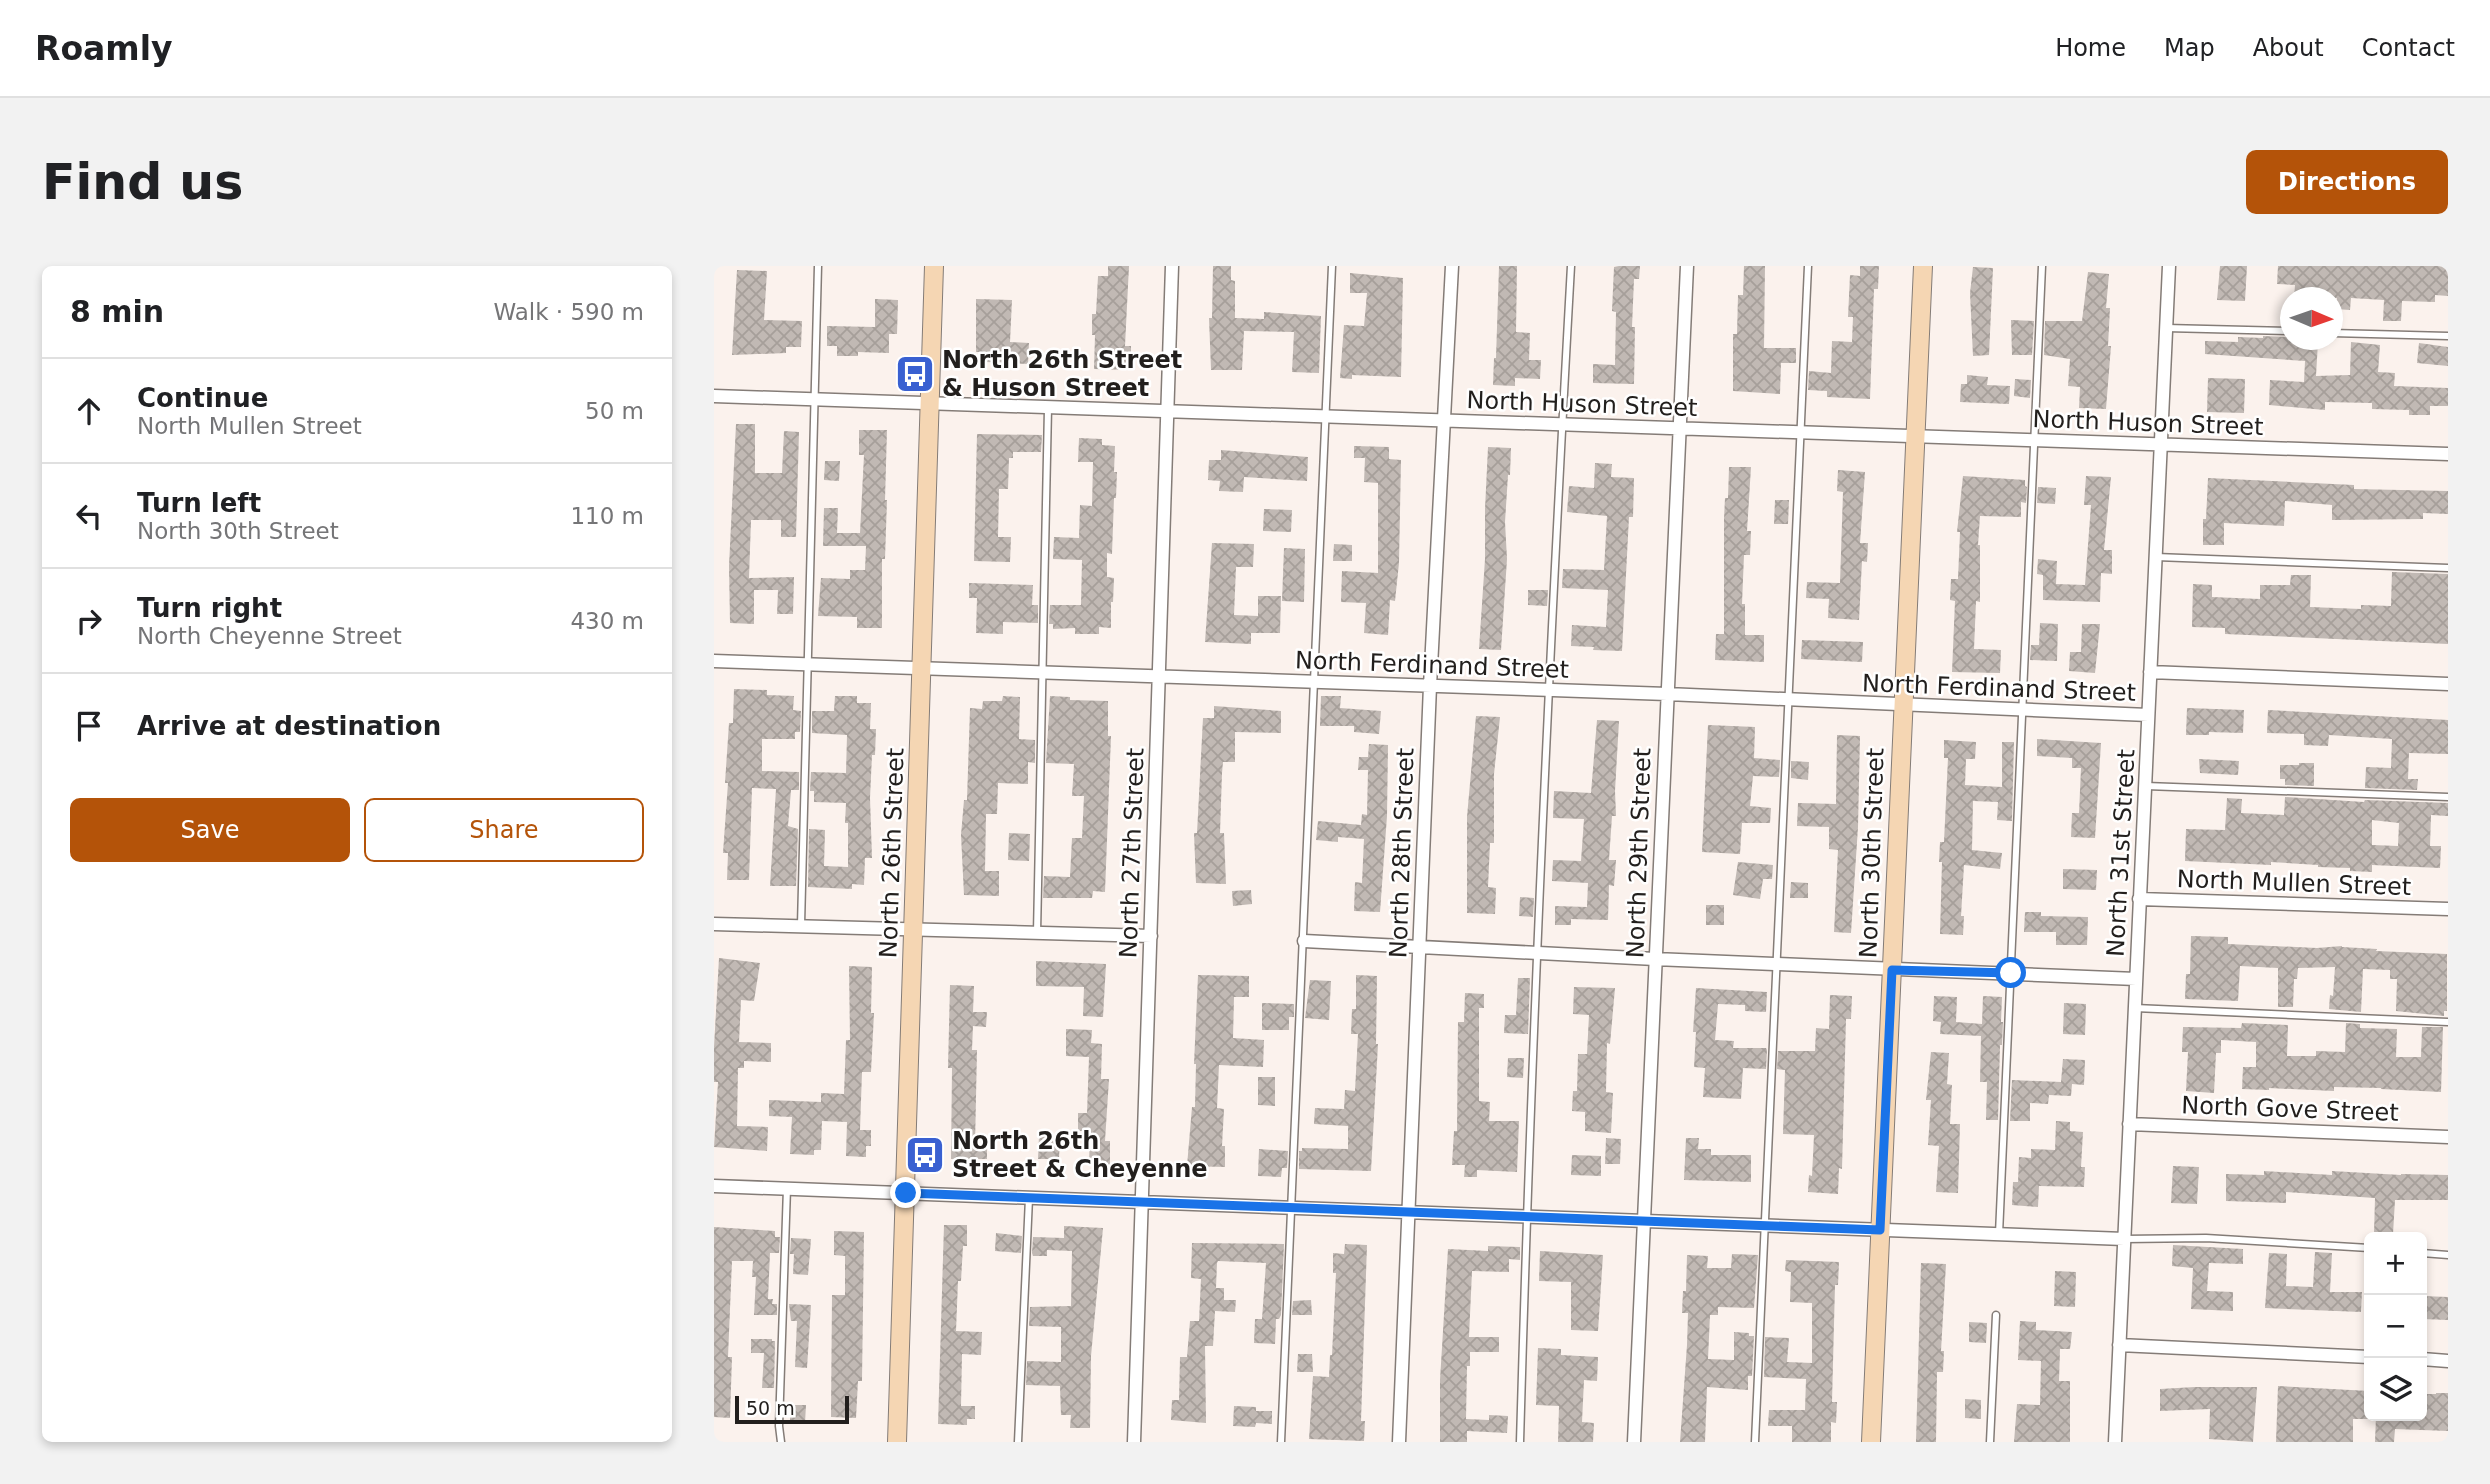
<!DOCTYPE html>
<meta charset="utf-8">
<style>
body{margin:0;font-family:"DejaVu Sans",sans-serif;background:#f2f2f2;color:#202124}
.controls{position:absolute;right:21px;bottom:21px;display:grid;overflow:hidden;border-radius:10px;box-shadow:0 4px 10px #0003}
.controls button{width:63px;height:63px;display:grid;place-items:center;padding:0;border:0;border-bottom:2px solid #e0e0e0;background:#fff;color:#202124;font:35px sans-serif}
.compass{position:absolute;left:1566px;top:21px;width:63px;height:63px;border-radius:50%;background:#fff;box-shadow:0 4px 10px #0003;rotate:92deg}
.scale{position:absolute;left:21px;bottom:18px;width:114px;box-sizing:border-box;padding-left:7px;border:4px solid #221f1d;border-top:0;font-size:19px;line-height:24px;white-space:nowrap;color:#221f1d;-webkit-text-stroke:5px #fff;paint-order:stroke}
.stop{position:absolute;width:21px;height:21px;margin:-16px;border:5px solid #1a73e8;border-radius:50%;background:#fff}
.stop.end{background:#1a73e8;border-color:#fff;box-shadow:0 2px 7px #0008}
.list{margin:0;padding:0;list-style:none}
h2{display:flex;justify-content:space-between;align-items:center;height:91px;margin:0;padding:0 28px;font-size:30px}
h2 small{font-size:23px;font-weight:400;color:#757577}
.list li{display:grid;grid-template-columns:46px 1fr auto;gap:21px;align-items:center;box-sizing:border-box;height:105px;padding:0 28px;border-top:2px solid #e0e0e0}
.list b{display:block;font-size:26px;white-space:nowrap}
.list p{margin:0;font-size:23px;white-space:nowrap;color:#757577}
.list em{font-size:23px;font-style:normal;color:#757577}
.actions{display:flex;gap:14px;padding:21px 28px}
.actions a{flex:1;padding:16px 0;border:2px solid #b45309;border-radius:10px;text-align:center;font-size:24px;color:#b45309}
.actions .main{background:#b45309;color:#fff}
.icon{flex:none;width:38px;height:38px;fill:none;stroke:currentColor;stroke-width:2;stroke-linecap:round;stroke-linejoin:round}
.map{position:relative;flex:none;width:1734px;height:1176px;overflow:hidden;border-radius:10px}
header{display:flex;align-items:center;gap:42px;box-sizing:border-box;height:98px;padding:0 35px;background:#fff;border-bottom:2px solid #e0e0e0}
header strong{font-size:33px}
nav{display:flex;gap:38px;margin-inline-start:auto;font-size:24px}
.intro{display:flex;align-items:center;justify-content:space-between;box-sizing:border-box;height:168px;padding:0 42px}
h1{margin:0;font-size:49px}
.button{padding:18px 32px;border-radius:10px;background:#b45309;color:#fff;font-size:24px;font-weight:700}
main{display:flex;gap:42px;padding:0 42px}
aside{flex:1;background:#fff;border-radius:10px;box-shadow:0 4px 10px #0003}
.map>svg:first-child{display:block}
.building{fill:url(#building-cross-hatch);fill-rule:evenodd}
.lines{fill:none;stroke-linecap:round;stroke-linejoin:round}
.lane-casing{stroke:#847c77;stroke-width:9}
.street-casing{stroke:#847c77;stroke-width:15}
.secondary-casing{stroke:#847c77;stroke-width:20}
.lane{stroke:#fff;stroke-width:6}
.street{stroke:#fff;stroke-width:12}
.secondary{stroke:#f5d6b3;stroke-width:18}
.route{stroke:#1a73e8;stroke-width:9}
.labels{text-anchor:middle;stroke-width:5;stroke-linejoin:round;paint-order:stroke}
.poi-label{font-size:24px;font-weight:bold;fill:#221f1d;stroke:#fff;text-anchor:start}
.street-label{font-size:24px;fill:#221f1d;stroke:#fff}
</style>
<header>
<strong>Roamly</strong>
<nav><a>Home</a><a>Map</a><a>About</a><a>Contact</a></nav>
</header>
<div class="intro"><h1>Find us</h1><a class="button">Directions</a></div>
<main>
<aside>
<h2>8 min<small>Walk · 590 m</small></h2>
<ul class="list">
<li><svg class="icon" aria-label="ahead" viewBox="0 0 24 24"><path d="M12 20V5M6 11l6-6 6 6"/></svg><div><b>Continue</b><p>North Mullen Street</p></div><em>50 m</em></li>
<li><svg class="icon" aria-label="left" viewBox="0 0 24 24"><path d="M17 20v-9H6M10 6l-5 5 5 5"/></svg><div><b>Turn left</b><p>North 30th Street</p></div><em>110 m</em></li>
<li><svg class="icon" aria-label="right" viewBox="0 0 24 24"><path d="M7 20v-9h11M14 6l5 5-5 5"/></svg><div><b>Turn right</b><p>North Cheyenne Street</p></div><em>430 m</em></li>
<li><svg class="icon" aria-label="arrive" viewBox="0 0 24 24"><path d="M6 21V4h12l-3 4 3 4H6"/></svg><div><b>Arrive at destination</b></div></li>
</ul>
<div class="actions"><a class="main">Save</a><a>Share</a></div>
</aside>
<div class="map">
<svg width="1734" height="1176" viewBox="0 0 1734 1176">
<defs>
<pattern id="building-cross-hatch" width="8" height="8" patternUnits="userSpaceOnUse" patternTransform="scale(1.75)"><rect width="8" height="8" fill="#c1b9b4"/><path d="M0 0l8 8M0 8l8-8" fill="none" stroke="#a69f9a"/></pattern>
</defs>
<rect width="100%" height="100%" fill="#fbf2ed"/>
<path class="building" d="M394,0H415L411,80H417V104L380,103L381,69H378V48H382L384,10H394Z
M499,0H517V14L521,15V52L550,53V46L607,50L605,107L578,106L580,66L530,65L528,104H497L495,52H498Z
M785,0H803L802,66L816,67L815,94H827L826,113L801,112V120L779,119L780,92H782Z
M905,0H926L925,13H920L918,61H921L920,118L879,117V98L901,99L902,46L898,45L900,1Z
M1030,0H1051L1050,82H1082V97H1067L1066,128L1019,125V68H1023L1024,29H1029Z
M1146,0H1165L1164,23H1160L1156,133L1113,131V125L1094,124L1095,105L1117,107L1118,75L1138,76L1139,51H1134L1136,9L1146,10Z
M1506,0H1533L1531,35L1503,34Z
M1564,0H1734V30L1721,29V36L1688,35L1687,55H1669L1670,34L1637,32L1636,44L1622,43L1623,32H1580L1581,19L1563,18Z
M1259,1L1279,2L1275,89L1259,90L1256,27Z
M23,4L53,5L50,54L88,55L87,81H72V87L18,89Z
M1374,6L1395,8L1392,42H1396L1394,80H1397L1392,143L1365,142L1366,121L1354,120L1356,93L1330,89L1331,55H1368Z
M636,7L689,12L687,111L638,109V113L626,112L630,59L650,60L653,27H636Z
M161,33L184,34L183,68H175V87L144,86V90H123V80H113V60L161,61Z
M262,33L298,34L296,76L315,77L314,98L272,96V86H262Z
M1297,54L1320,55L1318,89H1298Z
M1549,70L1577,71V74L1604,76L1602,110L1636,109L1637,76L1666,79L1664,106L1681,107L1680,120L1734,122V140H1716V149H1695V144L1658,143V137L1611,136V144L1555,139L1556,114L1590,116L1591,95L1491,88V75L1524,76V71L1549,72Z
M1705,77L1734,81V100L1703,97Z
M1253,109L1274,111L1273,119L1296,120L1295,138L1246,136L1247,118H1253Z
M1494,112L1531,113L1530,147L1493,146Z
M1301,113L1317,114L1316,132L1300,130Z
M22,158H41V207H68L70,165L85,166L82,271H67V254H37L35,312L80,311L79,348H63L64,324H40V358L16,357L15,300Z
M145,164H173L171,234H173L171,293H168V362H143V351L104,350L107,312L136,313V304H151L152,280H109L110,242H124L123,267H146L150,189H145Z
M263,168L328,169L327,186H299V192H295L294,223H285L284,271H297L296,296L260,295Z
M365,172L388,173V179L401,180L400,206H403L402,232H400L398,288L393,287V311L400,312L399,336H397V362L385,361V368H361V362L339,363V358H335L336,339H367L368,294L339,293L340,271L365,272L366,239L378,240L379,196H364Z
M640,180L675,181V193L687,194L685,297L681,335L676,334L674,369L650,367L652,337L627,336L628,305L664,307V217L650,216L651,192H640Z
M774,181L797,182L796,209H794L791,256L793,293L787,384L765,383L771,293V243Z
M507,184L594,191L593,215L530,211L529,226L505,225L506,215L494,214L495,194H507Z
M111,195H126L125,215L110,214Z
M881,197L898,198L897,211L920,212L919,251H915L908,385L879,384L880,381L857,380L858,359L892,361L894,324L848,322L849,303L890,304L893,250L853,246L855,220L880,222Z
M1015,201H1037L1033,265H1037L1036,289H1030L1028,338H1031V369H1050V396L1001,394L1002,368H1010V253L1011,232H1014Z
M1124,204L1151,206L1146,277H1154L1153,296L1148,295L1145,354L1114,352L1115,333L1092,332L1093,316L1126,317L1129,226L1123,225Z
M1249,210L1311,214V220L1313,221L1312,237L1307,236V251L1266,250L1264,279H1266V336L1262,335L1260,383L1287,384L1286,407L1238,406L1241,335L1236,334L1237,313H1244L1246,266H1243Z
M1372,210L1397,211L1390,284H1398V308L1387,307L1386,336L1329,334V309L1323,308L1324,293L1343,295L1342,318L1371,319L1377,239H1370Z
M1494,212L1640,219V223L1734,225V248L1709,247V253L1618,254V239L1571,235L1570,260L1510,257V279H1489V253H1492Z
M1324,221L1342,222L1341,238L1323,237Z
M1061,234H1075L1074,258H1060Z
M550,243L578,244L577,266L549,265Z
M498,277L540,278L539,301H522L520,349L544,350V330H567L566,367H537V378L491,376Z
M620,278L638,279V295H619Z
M570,282L591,283L590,336L568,335Z
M1678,306L1734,308V378L1511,368V362L1478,361L1479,318L1498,319V331L1546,333V319H1576L1577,309H1597L1596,341L1647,343V339L1677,340Z
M255,317L319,319L318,339H324V357L289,356V368L262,367L263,332H255Z
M814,324H834L833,340L814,339Z
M1326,357L1344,358L1343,395L1316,394L1317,379H1325Z
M1368,358H1386L1381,407L1355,405L1356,386H1367Z
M1088,374L1149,376L1148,396L1087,393Z
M20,423L53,424V429L80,430L79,444L87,445L86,466H81V473H48V505L85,506V524H77L74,560L84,563L82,620H56L62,523L38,522L35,614H13L14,587H9L14,517H11L15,457H19Z
M121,430H143V437H157L156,463H162L161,489H158L156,532L158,592H151L150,619L138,618V623L94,621L95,563L111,564L110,600L134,601V557H131L132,537L100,536V525H96L97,506L132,507L133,469L98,467V445H120Z
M289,430L306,431L305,473L321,474V497L314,496V518L284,517L283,548H272L271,605H285V630L250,629L247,569L250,534H253L256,442L268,443L269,435H288Z
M336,430L356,431V434L394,435V470H397L391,626L379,625L378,632H329L330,610L356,611L358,572H368L370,530H358L360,498L332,497Z
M607,430H627L626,442L667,445L665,468L640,466V460H606Z
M500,440L567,445V467L521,466V496H509L508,507L506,567H510L512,618L482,617L480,567H483L489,452H500Z
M1473,442L1530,444L1529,467L1495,466V469H1472Z
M1554,444L1734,454V488L1695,487L1694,513H1704L1703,524L1651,522L1652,501L1677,502L1678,473L1615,469L1614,480L1590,479V468L1553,467Z
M762,450L786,451L780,508V577H776L774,621L782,622L781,648L753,647V551Z
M883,454L905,455L901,525L902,550H898L895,594H902L900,620L895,619L894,654L857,653V659H841V640L873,641L874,617L838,615L839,594L867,595L870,553L839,552L840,525L877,527Z
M994,459L1041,461L1040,492L1066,494L1065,511L1039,510L1036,540L1057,542L1056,557H1028L1026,588L988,586Z
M1123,469L1146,470L1144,561L1137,667L1120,666L1124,584L1115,583V561L1083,560L1084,537L1122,538Z
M1323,473L1387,477L1381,572L1357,571L1358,547H1365L1367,502H1358V492L1323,490Z
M1230,474L1262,476L1261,493H1252L1251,519L1288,521V476H1300L1298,555L1283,554L1284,536L1259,535L1258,584L1288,587L1286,603L1250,599L1247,650H1250L1249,669L1226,668L1228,596H1225L1226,576H1230L1234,492H1230Z
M655,478L674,479L673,550L666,646L640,645L641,616L648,617L650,573L624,571V576L602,574L604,555L647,559L648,548L653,549L654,504H644L645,491H654Z
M1485,493L1525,495L1524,509L1486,507Z
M1077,495L1095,496L1094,514L1077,512Z
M1585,497H1600V520L1571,519V513H1566V499H1585Z
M1571,531L1650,536L1651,534L1734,537V550L1717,549L1716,580H1727L1726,602L1658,599V606L1636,605V602L1604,601V599L1557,596V599L1471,595L1472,563L1511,564L1513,532L1528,533L1527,547L1570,549ZM1658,554L1685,557L1684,580L1658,579Z
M295,567L316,568L315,595L294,594Z
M1024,596L1059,599L1058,613H1049L1046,633L1019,629Z
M1349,603L1383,604L1382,624L1349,623Z
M1077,616L1094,617V632H1076Z
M537,624L538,638L519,640L518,625Z
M806,631L820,632L819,651L805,650Z
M992,639H1010V659H992Z
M1311,646H1327V650L1374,651L1373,679H1342V666H1310Z
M1477,670L1514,671V678L1603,682L1628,680V681L1663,683L1662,685L1733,688V745H1730V750L1682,745L1683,713H1676V704L1649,703L1647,746L1615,743L1616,729L1619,730L1621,701L1584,702L1583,713H1580L1579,741H1564V702L1526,700L1524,735L1471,733L1472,708H1476Z
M5,692L46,697L40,735L27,734L25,776L57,777V796L30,795V802H24L23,860L54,861L53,885L0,881L4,816H0V781Z
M322,695L392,698L389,751L369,750L370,721L322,720Z
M135,700L158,701L157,747H160L157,806H148L146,864H157V880H152V891L132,890L133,856L108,855L107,884H100V889L76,888L78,851L55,850V834L107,836V827L130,828L132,774H136Z
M484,709L535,710V731H520L519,772L550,774L549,801L505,799L503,842L510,843L508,880H511V901L473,900L478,841H481L482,798H480Z
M642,709L663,710L662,778H664L657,905L585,903V885H588V882L634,883V860L600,858L601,842L630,843L631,824L641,825L644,768H637L638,743H642Z
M804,712H816L814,768L790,767L791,749H802Z
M596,714L617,715L615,754L591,752Z
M236,719L260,720L259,746H273L272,761L259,760L258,784H263L261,879H273V893H237L238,802H234Z
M860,721L901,722L896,778L893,777L892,826L899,827L897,867L871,865V846L858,845L859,825H863L864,788H873L875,749L859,748Z
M982,722L1053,726L1052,746L1031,745V739L1004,738L1001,774L1020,775L1019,782H1052L1053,784L1052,803L1029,802L1027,833L989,831L991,802L980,801L982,766H979Z
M751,727L770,728V742H765V835L776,836L775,855H805L803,906L763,904V911H750L751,899H738L740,865H743L744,756H750Z
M1116,729L1138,730L1137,753H1132L1128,903L1125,902L1124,928L1094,926L1095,909L1098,910L1100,869L1069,868L1071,804L1063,803L1064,785H1101L1102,762L1115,763Z
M1220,730L1243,731L1242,756L1268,758L1269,730L1288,731L1287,756H1289L1288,779H1286L1284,854H1272L1273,816H1266L1267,770L1226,768L1227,756L1219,755Z
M548,737L580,738V751H575V764H548Z
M1350,737L1372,738L1371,769L1349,768Z
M1528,757L1574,759L1573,790H1602V785L1631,786L1632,757L1646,758V762L1683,763L1682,791H1707L1708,761H1729L1727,826L1667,823V822L1620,821V825L1555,822V824L1528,823L1529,801H1542V776L1507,774V787H1502L1500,827L1472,825L1474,786H1468L1469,761L1527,762Z
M352,763L378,764L377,777L388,778L387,813H395L391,875H396V900L375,899L376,865H364V847H373L375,791L352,790Z
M1217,786L1235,787L1233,818L1238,819L1236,858H1246L1244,927L1222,926L1225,880L1214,879L1217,834H1212Z
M794,792H810L809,812L793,811Z
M1349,793L1371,794L1370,819L1358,818L1357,830L1335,829L1334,838L1316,837V855H1296L1298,814L1347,816Z
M544,811H561V840L544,839Z
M1342,855L1356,856V865L1369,866L1367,901H1371L1370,921L1325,920L1324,941L1298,939L1299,916H1304L1305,891L1317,892V883L1341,884Z
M325,870H346L345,893H324Z
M892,872L907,873L906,898H891Z
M972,872H985L984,883H997V889H1037V916L970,914Z
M545,883L574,885L573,902H568L567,911L544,910Z
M858,889L887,890V910L857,909Z
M1459,900L1485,901L1483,938L1457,937Z
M1550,905L1618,909V905L1687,909V908L1734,909V934H1681L1679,968H1660L1661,932L1572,926V937L1512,935V908L1550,909Z
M230,959H253V980H249L247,1015H244L242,1065L268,1066L267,1089L248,1088L247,1140H261V1153H253V1159L224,1158Z
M350,960L389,962L377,1090L376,1162H356L357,1149H347L346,1120L312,1119L313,1095L347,1096V1061L315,1060L316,1041L357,1040L358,985L333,984V990H319L318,987L319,971L350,972Z
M0,961L61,965V971H66L65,987H56L54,1033H59L58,1038H63V1049H40L42,1011H38L39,995H18L14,1091H18L16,1152L0,1151Z
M120,965L150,966L148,1115H144L142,1152L117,1151L118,1029H131V990L120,989Z
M282,967L308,970L307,987L281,985Z
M77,972L97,973L94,1009L79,1008L80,988H76Z
M478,977L570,978L567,1049L565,1053H562L561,1078L540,1077L541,1053H548L552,997L504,995L503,997L502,1022H510V1034H522L521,1046L501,1045L499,1080H491L492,1157L457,1154L458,1134H465L466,1091H473L476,1055H485L487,1013L477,1012Z
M631,978L653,979L647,1155H651L650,1175L595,1173L599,1110L615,1111L616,1089H618L622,1007H619V987L630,988Z
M1459,979L1529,983V998L1495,997L1493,1025L1519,1026V1045L1477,1043L1479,1002L1458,1000Z
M774,980L806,981V994L795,993V1006L758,1005L755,1071H785V1086H756V1100H753L752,1153L775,1154V1149L794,1150L793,1167L753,1165V1176H726V1114L734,983L774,985Z
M826,985L889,989L884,1065L857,1064V1016L825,1015Z
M1601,986L1618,987L1616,1026H1648L1647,1046L1551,1042L1555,987L1573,988L1572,1020L1599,1021Z
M1018,988L1044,989L1040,1042L1004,1041V1049H996L994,1093L1020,1094V1066L1035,1067V1070H1040L1038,1110H1034V1124L993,1121L991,1176H966L973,1079L974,1047H968L969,1025H972L973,989L994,990L993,1002H1017Z
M1072,994L1125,996L1124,1019H1121L1118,1136H1123L1122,1157L1117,1156V1176H1078V1160H1054L1055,1144H1091L1092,1113L1050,1111L1051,1071L1075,1072L1073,1096L1098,1097V1037L1076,1036L1077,1006L1071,1005Z
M1207,997L1232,998L1227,1085H1230L1229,1106H1223L1222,1176H1202Z
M1341,1005L1362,1006L1361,1041L1340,1040Z
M1708,1030L1734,1031V1054L1708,1053Z
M597,1034L598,1049H578L579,1035Z
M75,1038L97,1039L93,1102L81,1101L83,1055H77Z
M1306,1055L1322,1056V1064L1358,1066L1356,1083H1346L1345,1115H1356V1176H1300L1303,1138L1326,1139L1327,1095L1304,1094Z
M1255,1056L1273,1057L1272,1077L1255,1076Z
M37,1073H58V1075H61L60,1122H48L50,1087H37Z
M824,1082L847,1083V1089L884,1091L883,1115L870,1114L868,1156L880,1157L879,1176H844L845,1140L822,1139Z
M584,1088H598L599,1106H583Z
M1564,1120L1655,1125V1153H1639V1176H1562Z
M1481,1121H1543L1539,1176L1495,1173L1496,1143L1446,1145V1123Z
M1722,1127H1734V1165L1681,1163L1680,1176H1661L1662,1150H1708V1128H1722Z
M1251,1133L1267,1134V1153L1251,1152Z
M76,1139H92L91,1157L76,1156Z
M520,1140L542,1141V1145H558V1158L542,1157L541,1161L519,1160Z"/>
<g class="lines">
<g class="lane-casing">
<path id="lane" d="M1452,62L1576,65
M1618,67L1734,70
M1442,291L1734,302
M1432,520L1734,531
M87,659L104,0
M323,667L334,142
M1421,742L1734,756
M1285,968L1328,0
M1410,973L1492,972L1655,982
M1708,987L1734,989
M67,1176L65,1160L73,922
M304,1176L315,932
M567,1176L618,0
M806,1176C817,784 835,392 857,0
M1041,1176L1094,0
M1276,1176L1282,1049"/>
</g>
<g class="street-casing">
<path id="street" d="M0,130L1734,188
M0,395L953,428L1434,449
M1436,406L1734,418
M1425,633L1734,643
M0,658L437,670
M590,675L941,693L1422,713
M1415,858L1734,871
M0,920L1410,973
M1405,1079L1655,1091
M1708,1093L1734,1095
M420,1176L458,0
M685,1176L716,420L738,0
M920,1176L973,0
M1401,1176L1455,0"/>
</g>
<g class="secondary-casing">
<path id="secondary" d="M183,1176L220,0
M1157,1176L1209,0"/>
</g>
<use href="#lane" class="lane"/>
<use href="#street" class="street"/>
<use href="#secondary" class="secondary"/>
</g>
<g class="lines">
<path class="route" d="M192,927L1166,964L1178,704L1297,707"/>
</g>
<defs>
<g id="bus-square" transform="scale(2.0125)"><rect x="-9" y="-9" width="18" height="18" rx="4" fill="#3960d1" stroke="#fff"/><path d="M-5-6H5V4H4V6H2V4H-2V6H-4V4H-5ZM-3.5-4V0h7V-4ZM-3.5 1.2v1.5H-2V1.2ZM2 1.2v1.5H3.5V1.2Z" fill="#fff"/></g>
</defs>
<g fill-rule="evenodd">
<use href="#bus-square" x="201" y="108"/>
<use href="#bus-square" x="211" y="889"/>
</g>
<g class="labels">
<g class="poi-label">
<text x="228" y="102">North 26th Street<tspan x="228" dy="28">&amp; Huson Street</tspan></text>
<text x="238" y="883">North 26th<tspan x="238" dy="28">Street &amp; Cheyenne</tspan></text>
</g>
<g class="street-label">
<text transform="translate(868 138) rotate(2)" y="8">North Huson Street</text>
<text transform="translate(1434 157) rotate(2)" y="8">North Huson Street</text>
<text transform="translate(718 399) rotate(2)" y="8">North Ferdinand Street</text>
<text transform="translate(1285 422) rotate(2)" y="8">North Ferdinand Street</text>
<text transform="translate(178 587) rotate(-88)" y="8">North 26th Street</text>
<text transform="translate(418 587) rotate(-88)" y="8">North 27th Street</text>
<text transform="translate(688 587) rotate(-88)" y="8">North 28th Street</text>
<text transform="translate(925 587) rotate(-88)" y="8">North 29th Street</text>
<text transform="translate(1158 587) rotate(-88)" y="8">North 30th Street</text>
<text transform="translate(1407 587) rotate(-87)" y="8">North 31st Street</text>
<text transform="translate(1580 617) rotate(2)" y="8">North Mullen Street</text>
<text transform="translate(1576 843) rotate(2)" y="8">North Gove Street</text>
</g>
</g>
</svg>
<div class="controls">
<button>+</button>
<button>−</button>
<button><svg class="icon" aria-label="layers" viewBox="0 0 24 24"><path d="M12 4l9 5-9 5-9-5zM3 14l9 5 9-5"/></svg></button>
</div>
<svg class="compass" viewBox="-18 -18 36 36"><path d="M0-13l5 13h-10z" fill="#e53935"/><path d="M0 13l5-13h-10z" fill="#757577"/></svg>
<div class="scale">50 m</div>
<div class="stop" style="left:1297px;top:707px"></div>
<div class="stop end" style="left:192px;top:927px"></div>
</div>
</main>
